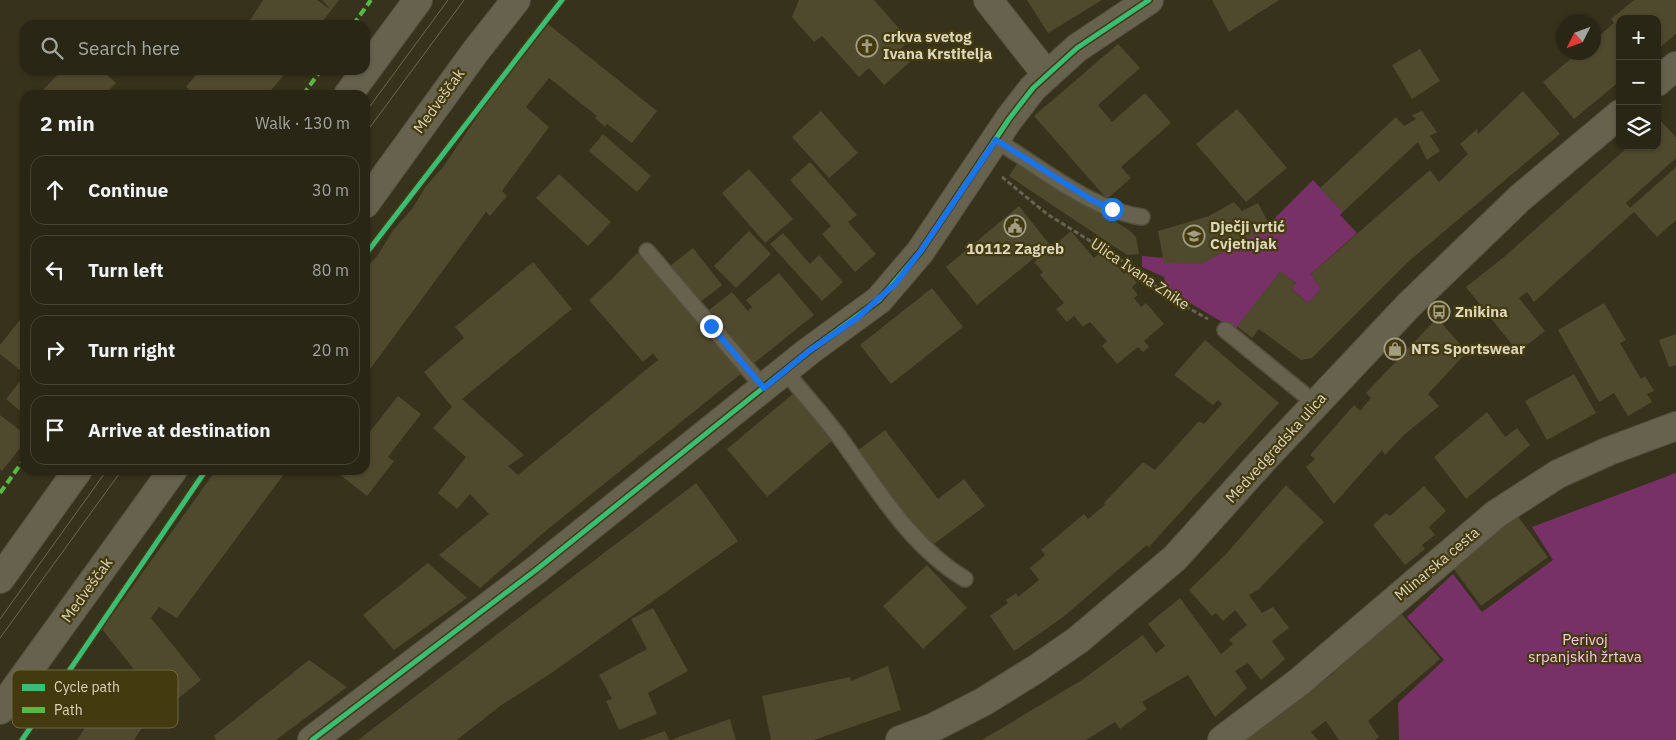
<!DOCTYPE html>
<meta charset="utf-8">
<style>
body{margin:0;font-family:"IBM Plex Sans",sans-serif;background:#312e1e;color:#f1f3f6}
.controls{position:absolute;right:15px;top:15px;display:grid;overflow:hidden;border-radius:10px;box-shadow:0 1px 4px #0004}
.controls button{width:45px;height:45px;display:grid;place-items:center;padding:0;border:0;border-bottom:1px solid #454334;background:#292615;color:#f1f3f6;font:25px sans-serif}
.compass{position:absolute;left:1556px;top:15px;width:45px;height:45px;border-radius:50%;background:#292615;box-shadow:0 1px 4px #0004;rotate:228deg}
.stop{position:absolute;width:15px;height:15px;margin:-11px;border:4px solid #1a73e8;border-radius:50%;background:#fff}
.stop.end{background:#1a73e8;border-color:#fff;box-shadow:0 1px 5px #0008}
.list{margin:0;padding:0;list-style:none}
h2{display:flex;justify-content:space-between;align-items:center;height:65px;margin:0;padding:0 20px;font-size:21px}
h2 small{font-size:16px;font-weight:400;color:#a5a5a0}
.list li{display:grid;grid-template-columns:32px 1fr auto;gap:15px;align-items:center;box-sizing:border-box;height:70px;margin:0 10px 10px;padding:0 10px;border:1px solid #454334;border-radius:15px}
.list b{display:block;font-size:19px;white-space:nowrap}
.list em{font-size:16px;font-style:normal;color:#a5a5a0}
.icon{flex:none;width:28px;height:28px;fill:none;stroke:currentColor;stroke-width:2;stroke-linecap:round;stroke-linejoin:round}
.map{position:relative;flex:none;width:1676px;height:740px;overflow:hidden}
.search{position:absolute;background:#292615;box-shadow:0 1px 4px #0004;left:20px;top:20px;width:350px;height:55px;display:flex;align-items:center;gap:12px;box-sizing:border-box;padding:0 18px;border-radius:15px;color:#a5a5a0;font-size:19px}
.panel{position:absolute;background:#292615;box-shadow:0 1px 4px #0004;left:20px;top:90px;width:350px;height:385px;border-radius:15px}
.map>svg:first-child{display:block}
.green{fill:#783166}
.building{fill:#4f492e}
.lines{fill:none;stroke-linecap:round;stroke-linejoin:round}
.service-casing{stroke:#534f3d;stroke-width:18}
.minor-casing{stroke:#534f3d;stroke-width:30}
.tertiary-casing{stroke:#534f3d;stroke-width:30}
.secondary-casing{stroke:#534f3d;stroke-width:30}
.path{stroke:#666251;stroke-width:3;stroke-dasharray:5 2.5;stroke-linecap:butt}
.service{stroke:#66624e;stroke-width:15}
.minor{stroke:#66624e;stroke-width:28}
.tertiary{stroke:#66624e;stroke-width:28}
.secondary{stroke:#66624e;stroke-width:28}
.tram{stroke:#6c6856;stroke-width:1}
.quiet{stroke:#58b947;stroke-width:4;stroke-dasharray:8 4;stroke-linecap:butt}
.cycleway-casing{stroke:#433a10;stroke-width:8}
.cycleway{stroke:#3abd76;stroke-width:5}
.route{stroke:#1a73e8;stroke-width:6}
.labels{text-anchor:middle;stroke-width:4.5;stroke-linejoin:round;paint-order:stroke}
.poi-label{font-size:15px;font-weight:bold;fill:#dcd6ba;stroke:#433a10;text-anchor:start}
.street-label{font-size:15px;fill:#dcd6ba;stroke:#433a10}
.park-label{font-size:15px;fill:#fbc8ed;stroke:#433a10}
.key{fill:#433a10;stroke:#716943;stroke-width:1}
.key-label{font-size:14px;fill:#dcd6ba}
</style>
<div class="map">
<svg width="1676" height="740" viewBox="0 0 1676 740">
<rect width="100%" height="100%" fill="#37321c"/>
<path class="green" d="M1313,180L1343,212L1340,215L1357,233L1311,274L1321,289L1308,303L1292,289L1296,283L1280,272L1235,330L1167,289L1164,277L1142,267V256L1202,261L1268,225Z
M1676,473V740H1399L1398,703L1444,660L1407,617L1453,574L1482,612L1553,560L1532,527Z"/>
<path class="building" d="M263,0H317L330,9L322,0H339L320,25H255L249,22Z
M799,0H874L910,41L899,50L910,62L884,85L869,68L859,77L822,36L814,42L792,17Z
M1027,0H1102L1048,33Z
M1212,0H1279L1229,32Z
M1634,0H1676V34L1657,50V19H1620V81L1574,119L1543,82L1579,52H1594V40L1614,23L1611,19Z
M548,24L657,111L632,143L607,124L605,127L595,118L597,116L549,78L526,107L549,127L502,191L507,196L490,216L486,212L365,376V269L378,255L393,230L412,209L426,186L443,167L498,86Z
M1118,44L1140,68L1098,105L1112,122L1145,93L1171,123L1121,167L1131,178L1107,199L1034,116Z
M1420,49L1440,81L1412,99L1392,65Z
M62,70H102L116,83L104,95H42L40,93Z
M200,70H276L283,76L267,95H195L186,87Z
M1523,91L1560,134L1409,261L1312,358L1301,360L1259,329L1252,338L1237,326L1281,271L1296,284L1292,289L1308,303L1321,289L1311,274L1430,170L1439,182L1468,154L1460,144L1477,129L1478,134Z
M1237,109L1287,168L1246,202L1196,144Z
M821,111L858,153L829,178L792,137Z
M1422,111L1437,132L1430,136L1440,151L1427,160L1418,142L1343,212L1320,188L1396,117L1404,126L1416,119L1412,115Z
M1659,119L1676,137V158L1626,203L1630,208L1676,167V220L1657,237L1634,212L1534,302L1527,292L1519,298L1545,331L1518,352L1466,287L1504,257L1629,146H1657V121Z
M603,134L651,176L637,192L589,151Z
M1019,161L1129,230L1136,237L1139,254L1127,255L1009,176Z
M810,162L857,215L848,222L876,254L855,272L822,234L831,226L790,180Z
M749,169L793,219L765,243L722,193Z
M559,174L611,222L588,246L536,198Z
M1234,202L1242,211L1258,203L1270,226L1202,264L1164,263L1158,231L1209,216Z
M1019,206L1050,245L977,305L946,267Z
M749,231L771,254L736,288L714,266Z
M1071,231L1094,258L1103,250L1124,274L1127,271L1137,283L1132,287L1138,295L1134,298L1141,307L1146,303L1164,324L1144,341L1149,347L1143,352L1138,347L1117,364L1102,346L1107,341L1090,322L1083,327L1074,316L1067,322L1056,309L1064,303L1040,275L1043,272L1034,262Z
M783,233L810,264L819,255L843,282L822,301L770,244Z
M693,248L722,285L699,303L670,266Z
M637,253L706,330L718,321L709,310L732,292L748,311L752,307L746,300L779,273L814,315L548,529L480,588L439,555L489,514L470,494L457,509L438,493L466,457L433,428L452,407L424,372L464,338L455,327L533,262L572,309L462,399L524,455L508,466L518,475L658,360L653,353L643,362L589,300L614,277Z
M932,288L963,327L891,384L860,345Z
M1604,303L1626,340L1620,343L1641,379L1645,376L1654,391L1647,394L1652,402L1628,416L1614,393L1599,402L1558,330Z
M1437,318L1467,352L1428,394L1439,406L1404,435L1385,455L1382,450L1334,504L1306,467L1315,459L1310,455L1354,405L1360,411L1371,398L1366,393Z
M19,321L25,326V374L0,354V345Z
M1676,334V365L1669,367L1659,340Z
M1205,340L1279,403L1149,547L1147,545L1062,618L1014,651L990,616L1008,603L1006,600L1016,593L1018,597L1039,580L1030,568L1045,555L1041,550L1084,514L1088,519L1105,505L1104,503L1143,462L1155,470L1199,421L1204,424L1222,404L1218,400L1213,405L1174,375Z
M1574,374L1596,413L1547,440L1525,401Z
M25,375V415L6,399Z
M795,392L834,439L767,497L727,449Z
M398,396L421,414L388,457L394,461L367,496L334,470H365V438Z
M1487,412L1505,437L1517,428L1530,445L1466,499L1434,457Z
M0,415L25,434V442L2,471L0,469Z
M885,430L938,499L964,479L985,506L930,547L857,451Z
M216,470H287L177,618L159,607L151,618L201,680L165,709L102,629Z
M696,483L738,541L550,674L500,706L457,740H358Z
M1286,485L1324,522L1258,590L1249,595L1262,613L1273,607L1289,628L1272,641L1285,659L1261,680L1248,663L1235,671L1247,688L1215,717L1188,675L1142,702L1147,709L1120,729L1115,722L1086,740H982L1082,680L1143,635L1156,653L1165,646L1148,624L1180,598L1221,654L1233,644L1229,640L1247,625L1235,610L1223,621L1216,613L1212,616L1189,590L1226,554Z
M1424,486L1446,511L1429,527L1435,535L1422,545L1425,549L1405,565L1373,525L1386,513L1390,516Z
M1517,515L1548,557L1481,606L1451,565Z
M428,563L467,598L394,650L363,615Z
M927,565L967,608L923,649L883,606Z
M653,608L688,671L648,693L657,714L619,730L606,701L612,699L599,675L647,649L631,619Z
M1400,612L1440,659L1368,721L1379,737L1375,740H1339L1326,721L1311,732L1318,740H1244L1330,676Z
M309,660L347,687L276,740H216L214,736Z
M888,666L901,710L814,740H771L762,696L850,677L851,681Z
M106,696L146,722L134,740H77Z
M730,719L736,740H672L681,736Z
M665,731L669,740H640Z"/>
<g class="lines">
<g class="service-casing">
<path id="service" d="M995,140C1040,166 1090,210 1142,217
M647,251L764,388
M1225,330L1316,404
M785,371C803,393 823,415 840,438C877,489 911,547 965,579"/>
</g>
<g class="minor-casing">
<path id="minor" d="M988,0L1047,75"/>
</g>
<g class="tertiary-casing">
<path id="tertiary" d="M1657,82L1676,66
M312,740L536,570L809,351L879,300L920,252L1009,119L1033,88L1077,48L1149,0
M900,740L932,728L983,702L1036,669L1078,640L1175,558L1264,459L1409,305L1520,198L1620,114"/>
</g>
<g class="secondary-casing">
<path id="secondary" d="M348,95L418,0
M365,204L475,52L516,0
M0,579L78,470
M0,710L173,470
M1222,740L1299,682L1496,514L1558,474L1609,451L1676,426"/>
</g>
<path class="path" d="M1002,177L1047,214L1140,272L1167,296L1208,319"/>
<use href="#service" class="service"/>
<use href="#minor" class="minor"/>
<use href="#tertiary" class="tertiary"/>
<use href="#secondary" class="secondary"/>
<path class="tram" d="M365,113L448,0
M365,134L464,0
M0,619L107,470
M0,638L122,470"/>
<path class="quiet" d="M353,25L371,0
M303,95L321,70
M0,493L25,458"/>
<g class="cycleway-casing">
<path id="cycleway" d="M365,255L562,0
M22,740L206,470
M312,740L536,570L809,351L879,300L920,252L1009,119L1033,88L1077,48L1149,0"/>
</g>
<use href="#cycleway" class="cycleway"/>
</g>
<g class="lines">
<path class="route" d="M711,326L764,388L809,351L857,318L895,284L920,252L996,140L1092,200L1112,209"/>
</g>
<defs>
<g id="church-ring" transform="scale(1.125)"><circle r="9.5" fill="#433a10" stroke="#a29d83" stroke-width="1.5"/><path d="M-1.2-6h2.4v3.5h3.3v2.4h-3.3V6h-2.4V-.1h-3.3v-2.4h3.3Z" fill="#a29d83"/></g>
<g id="civic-ring" transform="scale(1.125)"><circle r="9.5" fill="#433a10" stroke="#a29d83" stroke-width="1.5"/><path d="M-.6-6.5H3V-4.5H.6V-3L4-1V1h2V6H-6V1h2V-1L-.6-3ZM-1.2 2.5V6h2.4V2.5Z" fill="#a29d83"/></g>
<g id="school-ring" transform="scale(1.125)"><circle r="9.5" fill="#433a10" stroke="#a29d83" stroke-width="1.5"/><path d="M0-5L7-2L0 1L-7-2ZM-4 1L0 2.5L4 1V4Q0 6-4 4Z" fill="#a29d83"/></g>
<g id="bus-ring" transform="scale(1.125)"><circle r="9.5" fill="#433a10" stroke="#a29d83" stroke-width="1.5"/><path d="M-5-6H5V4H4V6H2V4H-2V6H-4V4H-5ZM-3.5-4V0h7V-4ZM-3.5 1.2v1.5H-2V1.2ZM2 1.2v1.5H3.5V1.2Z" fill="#a29d83"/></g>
<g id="shop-ring" transform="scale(1.125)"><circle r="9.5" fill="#433a10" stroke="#a29d83" stroke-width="1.5"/><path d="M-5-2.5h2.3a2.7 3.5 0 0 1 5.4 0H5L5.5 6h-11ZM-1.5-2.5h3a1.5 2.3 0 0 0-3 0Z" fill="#a29d83"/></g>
</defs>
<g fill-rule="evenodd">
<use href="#church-ring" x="867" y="46"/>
<use href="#civic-ring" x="1015" y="226"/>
<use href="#school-ring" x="1194" y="236"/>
<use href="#bus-ring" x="1439" y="312"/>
<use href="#shop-ring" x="1395" y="349"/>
</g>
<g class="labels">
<g class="poi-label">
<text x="883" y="42">crkva svetog<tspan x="883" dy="17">Ivana Krstitelja</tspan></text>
<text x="1210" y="232">Dječji vrtić<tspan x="1210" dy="17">Cvjetnjak</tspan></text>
<text x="1015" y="254" text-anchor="middle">10112 Zagreb</text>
<text x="1455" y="317">Znikina</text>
<text x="1411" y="354">NTS Sportswear</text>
</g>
<g class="street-label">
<text transform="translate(439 101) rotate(-54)" y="5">Medveščak</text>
<text transform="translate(1140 274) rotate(34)" y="5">Ulica Ivana Znike</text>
<text transform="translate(1276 448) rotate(-48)" y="5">Medvedgradska ulica</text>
<text transform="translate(1437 564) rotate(-40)" y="5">Mlinarska cesta</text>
<text transform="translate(87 590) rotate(-54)" y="5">Medveščak</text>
</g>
<g class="park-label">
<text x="1585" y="645">Perivoj<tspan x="1585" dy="17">srpanjskih žrtava</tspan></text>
</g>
</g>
<rect x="12" y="670" width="166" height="58" rx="8" class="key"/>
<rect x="22" y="684" width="23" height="7" fill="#3abd76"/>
<rect x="22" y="707" width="23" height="6" fill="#58b947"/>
<g class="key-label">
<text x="54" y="692">Cycle path</text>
<text x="54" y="715">Path</text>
</g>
</svg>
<div class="controls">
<button>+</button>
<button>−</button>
<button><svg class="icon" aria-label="layers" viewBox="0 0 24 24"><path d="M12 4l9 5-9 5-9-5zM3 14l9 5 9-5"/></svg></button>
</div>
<svg class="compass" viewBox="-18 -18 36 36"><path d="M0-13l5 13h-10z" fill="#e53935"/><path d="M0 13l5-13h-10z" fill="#a5a5a0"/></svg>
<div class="stop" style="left:1112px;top:209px"></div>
<div class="stop end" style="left:711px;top:326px"></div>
<div class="search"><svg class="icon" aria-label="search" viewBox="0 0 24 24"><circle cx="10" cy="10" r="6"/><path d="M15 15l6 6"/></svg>Search here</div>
<section class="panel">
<h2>2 min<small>Walk · 130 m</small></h2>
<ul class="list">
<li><svg class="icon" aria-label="ahead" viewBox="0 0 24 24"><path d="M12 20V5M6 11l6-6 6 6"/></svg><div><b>Continue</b></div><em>30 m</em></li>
<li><svg class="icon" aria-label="left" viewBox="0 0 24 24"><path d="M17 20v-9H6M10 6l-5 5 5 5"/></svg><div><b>Turn left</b></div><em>80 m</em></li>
<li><svg class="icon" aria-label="right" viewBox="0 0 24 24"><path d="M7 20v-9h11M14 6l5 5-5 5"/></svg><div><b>Turn right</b></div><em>20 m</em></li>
<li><svg class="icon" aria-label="arrive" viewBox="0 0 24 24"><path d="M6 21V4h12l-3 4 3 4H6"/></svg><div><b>Arrive at destination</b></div></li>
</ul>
</section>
</div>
